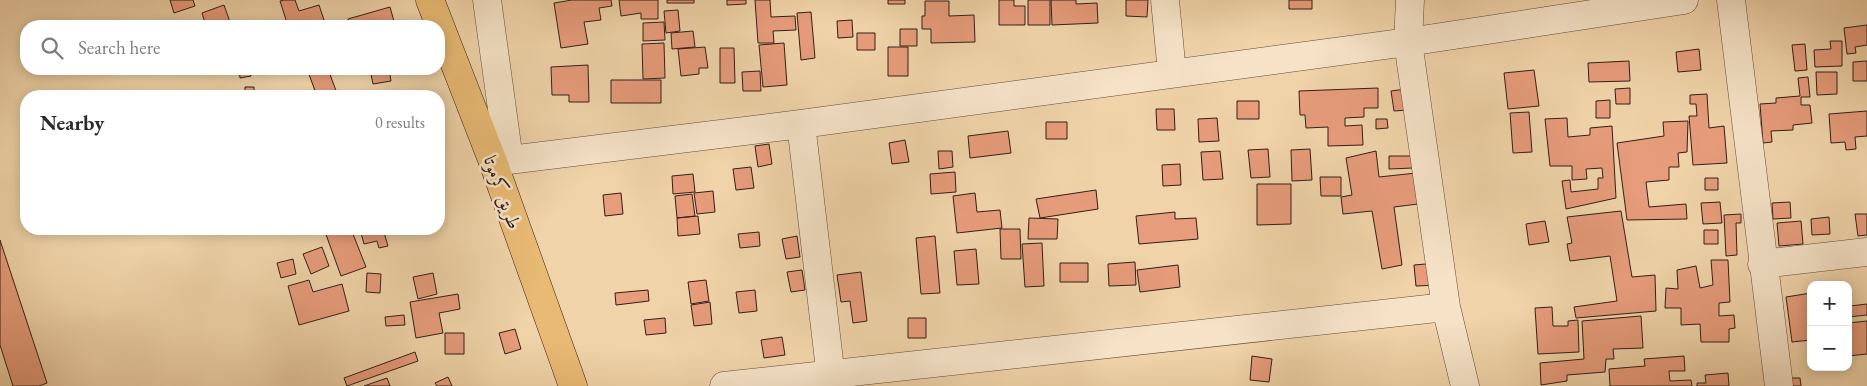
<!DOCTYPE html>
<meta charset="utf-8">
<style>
body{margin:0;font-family:"EB Garamond",Amiri,serif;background:#f7f7f7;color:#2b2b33}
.controls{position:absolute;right:15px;bottom:15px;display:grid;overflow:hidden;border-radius:10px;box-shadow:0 2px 12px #0003}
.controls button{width:45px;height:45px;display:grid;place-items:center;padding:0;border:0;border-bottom:1px solid #e1e1e2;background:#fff;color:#2b2b33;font:25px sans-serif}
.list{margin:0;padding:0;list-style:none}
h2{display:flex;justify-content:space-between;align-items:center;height:65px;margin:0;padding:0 20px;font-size:21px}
h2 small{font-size:16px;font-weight:400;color:#7c7c81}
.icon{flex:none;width:28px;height:28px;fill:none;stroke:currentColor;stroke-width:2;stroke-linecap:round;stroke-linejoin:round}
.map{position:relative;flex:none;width:1867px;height:386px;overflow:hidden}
.search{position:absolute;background:#fff;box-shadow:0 2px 12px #0003;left:20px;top:20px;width:425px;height:55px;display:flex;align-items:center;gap:12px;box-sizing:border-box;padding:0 18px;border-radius:20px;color:#7c7c81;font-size:19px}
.panel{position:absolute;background:#fff;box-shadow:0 2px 12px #0003;left:20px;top:90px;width:425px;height:145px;border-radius:20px}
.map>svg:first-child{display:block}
.building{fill:#e79c7b;stroke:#331e16}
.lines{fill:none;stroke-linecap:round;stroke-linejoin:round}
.minor-casing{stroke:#624b3b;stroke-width:29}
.major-casing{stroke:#331e16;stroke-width:29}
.minor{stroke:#f5e2c7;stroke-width:28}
.major{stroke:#e8ba74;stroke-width:28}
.labels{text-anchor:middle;stroke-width:5;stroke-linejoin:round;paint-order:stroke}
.street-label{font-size:19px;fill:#331e16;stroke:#f5e2c7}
</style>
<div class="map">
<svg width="1867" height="386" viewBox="0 0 1867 386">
<rect width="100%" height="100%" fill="#f0d3a9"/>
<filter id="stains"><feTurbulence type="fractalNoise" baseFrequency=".004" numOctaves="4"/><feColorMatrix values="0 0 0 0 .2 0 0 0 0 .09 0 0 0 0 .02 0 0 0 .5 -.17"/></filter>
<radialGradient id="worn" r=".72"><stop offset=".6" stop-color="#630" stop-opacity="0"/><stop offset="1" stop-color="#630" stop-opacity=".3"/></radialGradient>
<path class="building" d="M170,0H193L195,6L174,13Z
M284,0H295L299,11L319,5L326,26H288L280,1Z
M572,0H611L612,6L599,8L601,20L584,22L588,44L561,48L554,3Z
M619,0H658V19H641V13L621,16Z
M667,0H694V3H667Z
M727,0H746V4L727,5Z
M755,0H770L771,17L795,16L796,30L773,31L774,43H758Z
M888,0H905V4H888Z
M999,0H1014V6H1025V25H999Z
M1028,0H1050V25H1028Z
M1051,0H1076V4L1097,3L1098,23L1052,25Z
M1126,0H1148L1147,17L1126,16Z
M1289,0H1312V9H1289Z
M925,1H949V16L974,15L975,42L931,43V29H922V16H925Z
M224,5L230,22L218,26H206L202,13Z
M390,7L395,25L351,26L348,19Z
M678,10L680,31L666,33L664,11Z
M811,12L815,58L801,60L797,13Z
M852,20L853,37L838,38L837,21Z
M664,22L665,40L643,41V23Z
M1867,25V45L1855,47L1856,53L1847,54L1844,28Z
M900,29H917V46H900Z
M693,31L695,47L672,49L671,33Z
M857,33H875V50H857Z
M1830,41H1842V66L1815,67L1814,50L1831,49Z
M664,43L665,78L643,79L642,44Z
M784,43L787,85L763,87L759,45Z
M1805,44L1807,70L1795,71L1792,45Z
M705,47L708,68H699V74L681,76L678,49Z
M888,47H908V76H888Z
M720,48H734L735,83H720Z
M1699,49L1701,70L1678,72L1676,52Z
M1629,61L1630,81L1589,82L1588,63Z
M1867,61V81H1853V62Z
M588,65L589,102H569V95H552L551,67Z
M199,69H214L201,74Z
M239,69H250L251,76L240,78Z
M307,69H328L338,96H317Z
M370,69H389L391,81L373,84Z
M1534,70L1539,106L1508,109L1504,73Z
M760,71L761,91H743L742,72Z
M1816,72H1837V94L1817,95Z
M1808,77L1810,97H1801V105H1810L1812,123L1793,125V130L1771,131L1772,142L1763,143L1760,104L1776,103V98L1800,96L1798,78Z
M611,80H661V103H611Z
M245,87H254V94H245Z
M1378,88V108H1364V117L1345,118V126L1362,125L1363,145L1328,146V127L1306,128L1305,115H1300L1299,91Z
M1630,88V104H1616L1615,89Z
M1406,89L1408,110L1394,111L1391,91Z
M1707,94L1709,128L1724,126L1727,163L1693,165L1689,116H1697L1696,104H1690V95Z
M1610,100V118H1596V101Z
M1237,101H1259V119H1237Z
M1156,109H1174L1175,130H1157Z
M1867,111V136L1855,137L1856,149L1846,150L1845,142L1831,143L1829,114Z
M1529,112L1532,152L1513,153L1510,113Z
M1217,118L1219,141L1199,142L1198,119Z
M1567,118L1568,137L1590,135V128L1612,126L1616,198L1566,209L1562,181L1570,180L1571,192L1598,189V178H1603L1602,168L1586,169L1587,179L1572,180V166H1550L1545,119Z
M1376,119H1387L1388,128L1376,129Z
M1688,121L1687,152L1678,153L1679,167H1669V180L1646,182L1649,207L1686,204L1687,219L1627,220L1617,143L1664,136L1663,122Z
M1046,122H1067V139H1046Z
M1008,131L1011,153L970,158L968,136Z
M905,140L909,162L892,164L889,143Z
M769,144L772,164L758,167L755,146Z
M1268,149L1270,177L1251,178L1248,150Z
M1310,149L1312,180L1292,181L1291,150Z
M938,151H952L953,167L939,169Z
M1220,151L1223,179L1203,180L1201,152Z
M1376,151L1379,177L1416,173L1418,204L1394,207L1402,265L1382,269L1372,211L1343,214L1341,197L1352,195L1346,158Z
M1389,156H1412L1413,168L1389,169Z
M1180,164L1181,185L1163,186L1162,165Z
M751,167L754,188L736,190L733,169Z
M955,172L956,192L931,194L930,174Z
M693,174L695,192L673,194L672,176Z
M1320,177H1341V196H1321Z
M1705,178H1718V190H1705Z
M1257,184H1291V224L1257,225Z
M1096,190L1098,209L1040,218L1036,199Z
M713,191L715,212L697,214L694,193Z
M621,193L623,214L605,216L603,195Z
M975,193L977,212L1000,210L1002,228L957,233L953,196Z
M692,194L695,216L677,218L675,196Z
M1720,202L1722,223L1703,224L1701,203Z
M1790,202L1791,218L1773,219L1772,203Z
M1621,211L1632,277L1655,275L1656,311L1576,318L1574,307L1617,301L1610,256L1570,261L1567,244L1572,243L1567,217Z
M1175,212V219L1196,218L1198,239L1139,244L1136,216Z
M1741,214V223H1736L1737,255L1726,256L1724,215Z
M1855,214H1867V235L1858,236Z
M698,216L700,234L678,236L677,218Z
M1829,217L1830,234L1812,235L1811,219Z
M1029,218L1058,219L1057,239H1028Z
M1545,221L1549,242L1529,245L1526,224Z
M1801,221L1803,244L1779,246L1777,223Z
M268,229H287L270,234Z
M324,229H351L366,267L341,276Z
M360,229H383L388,246L379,248L377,241L364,244Z
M1000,229H1020L1021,259H1001Z
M1704,230H1718V244H1704Z
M759,232L760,246L740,248L738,234Z
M797,236L800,257L786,259L782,239Z
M935,236L940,293L921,294L916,238Z
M0,240L47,383L39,386H13L0,345Z
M1042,243L1044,286L1025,287L1022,244Z
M322,247L329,266L311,274L303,254Z
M976,249L979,284L957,285L954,251Z
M293,259L296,274L281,278L277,263Z
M1711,260H1728L1730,302L1719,303V316L1734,315L1735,328L1729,329V342H1701L1700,324L1681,325V308H1665L1666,288L1678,289L1677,270L1696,266L1700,288L1713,285Z
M1135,262L1136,285L1109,286L1108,264Z
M1060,263H1088V282H1060Z
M1437,263L1439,285L1416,286L1414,265Z
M1178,265L1180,287L1140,292L1137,270Z
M802,270L805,290L791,292L787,272Z
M861,272L867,321L853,323L850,301L841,302L837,275Z
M367,273L381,274L380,293L366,292Z
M433,273L437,294L418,299L413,277Z
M309,280L313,292L342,284L349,311L299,325L288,286Z
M706,280L709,301L691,304L688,282Z
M648,290L649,301L616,305L615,293Z
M755,290L757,311L739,313L736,292Z
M1848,292L1850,306L1867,304V315L1848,317Z
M1811,293V340L1792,342L1786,297Z
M458,294L460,309L439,313L443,333L416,338L410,302Z
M710,302L712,324L694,326L691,305Z
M1552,307L1553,326H1568V321L1578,320L1579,352L1538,354L1535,308Z
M404,315L405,325L386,326L385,317Z
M1641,316L1643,348L1613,349L1614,359H1606L1605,372L1567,375V381L1541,385L1540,363L1584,359L1582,321Z
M665,318L666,333L646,335L644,320Z
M908,318H926V338H908Z
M1867,321V354L1848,356V323Z
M515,329L521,349L505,354L499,333Z
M445,333H464V354H445Z
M782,337L785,355L764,358L761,340Z
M415,352L418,361L347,386L344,378Z
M1252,356L1272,359L1269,382L1250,380Z
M1684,356L1685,371H1669L1670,381L1691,380L1692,386H1610L1609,369L1645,366L1644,359Z
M1728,373L1729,386H1697V383H1706L1705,375Z
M448,377L452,386H437L435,383Z
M387,378L390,386H364Z
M1786,378H1800L1801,386H1786Z"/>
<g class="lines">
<g class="minor-casing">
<path id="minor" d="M487,0L509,160
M1165,0L1172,73
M1410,0L1408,42L1446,307L1465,386
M1731,0L1779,386
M801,124L832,386
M493,162L801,124L1408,42L1684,0
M1762,264L1867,252
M724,386L1446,307"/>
</g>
<g class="major-casing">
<path id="major" d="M430,0L493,162L573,386"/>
</g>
<use href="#minor" class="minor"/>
<use href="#major" class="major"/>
</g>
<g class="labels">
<g class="street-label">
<text transform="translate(503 192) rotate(70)" y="7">طريق كرموتا</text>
</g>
</g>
<rect width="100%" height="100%" filter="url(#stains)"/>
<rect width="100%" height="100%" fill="url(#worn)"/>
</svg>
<div class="controls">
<button>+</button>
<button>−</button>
</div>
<div class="search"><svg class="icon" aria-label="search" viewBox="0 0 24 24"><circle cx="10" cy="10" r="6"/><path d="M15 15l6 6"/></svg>Search here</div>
<section class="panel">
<h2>Nearby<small>0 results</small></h2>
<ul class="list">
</ul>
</section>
</div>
